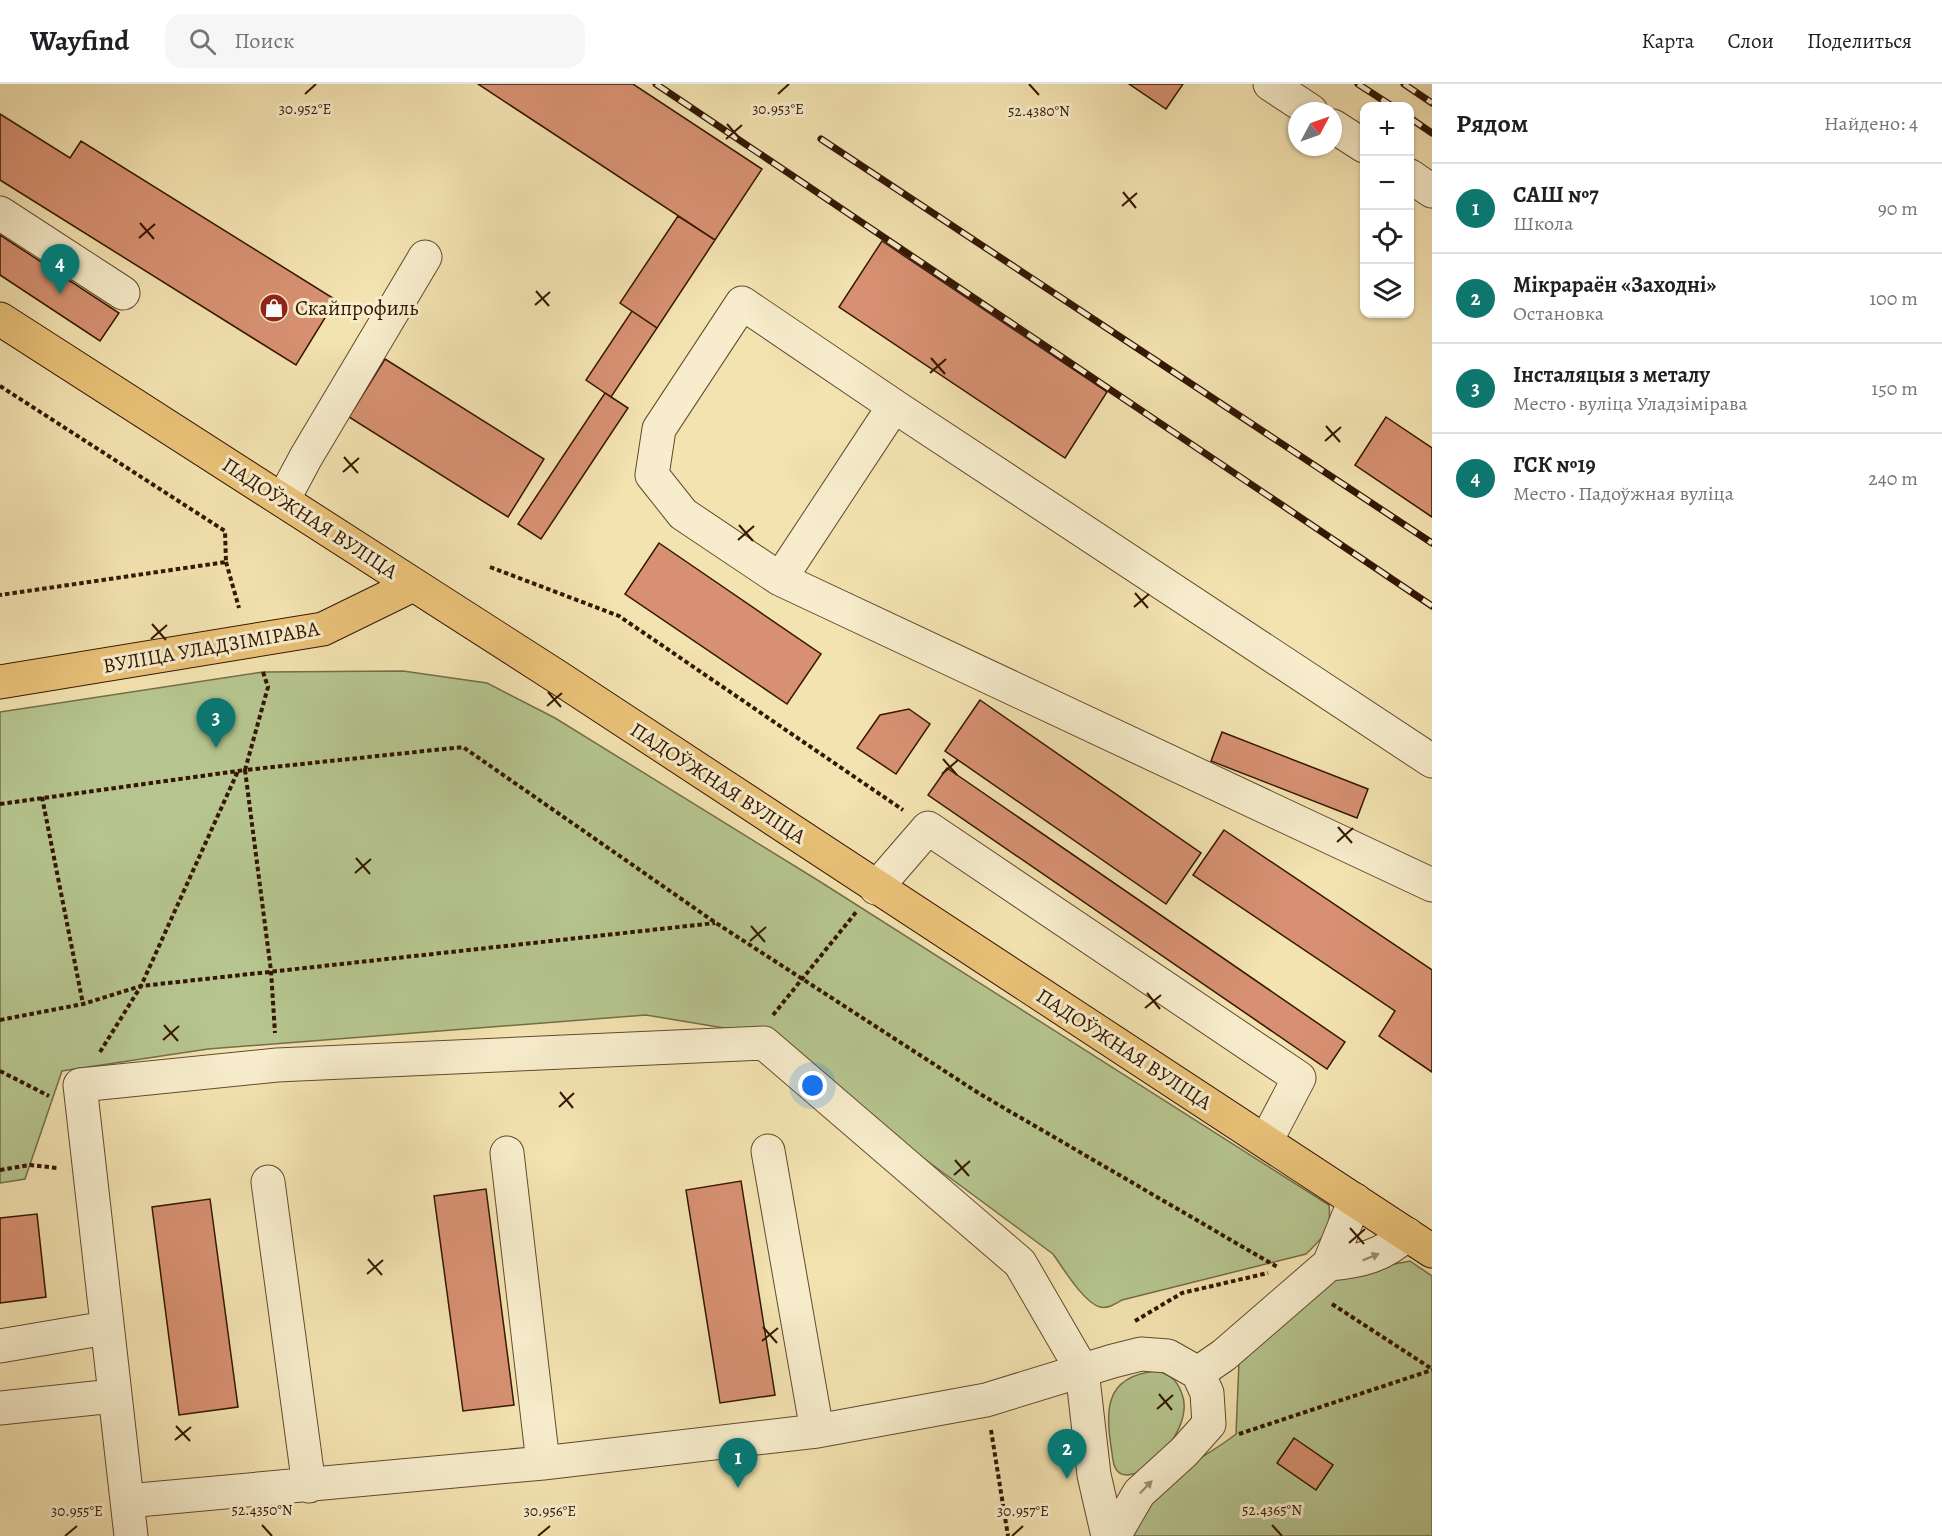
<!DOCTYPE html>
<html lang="ru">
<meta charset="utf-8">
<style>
body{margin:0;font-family:Alegreya,serif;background:#f6f6f6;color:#202124}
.controls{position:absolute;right:18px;top:18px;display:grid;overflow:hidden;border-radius:12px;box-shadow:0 2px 4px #0004}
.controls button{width:54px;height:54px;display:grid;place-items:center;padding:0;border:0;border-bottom:2px solid #e0e0e0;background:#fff;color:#202124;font:30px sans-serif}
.compass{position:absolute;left:1288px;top:18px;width:54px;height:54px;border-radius:50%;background:#fff;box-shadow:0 2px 4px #0004;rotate:49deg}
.you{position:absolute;left:813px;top:1002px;width:21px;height:21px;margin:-15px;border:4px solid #fff;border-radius:50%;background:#1a73e8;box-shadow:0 0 0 9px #1a73e833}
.badge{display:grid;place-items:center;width:39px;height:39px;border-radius:50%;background:#0f766e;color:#fff;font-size:20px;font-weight:700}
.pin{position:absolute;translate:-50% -50px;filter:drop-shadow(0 2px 3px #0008)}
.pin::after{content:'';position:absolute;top:32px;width:21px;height:18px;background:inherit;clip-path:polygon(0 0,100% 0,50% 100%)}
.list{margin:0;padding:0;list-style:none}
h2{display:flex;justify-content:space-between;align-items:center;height:78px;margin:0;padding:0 24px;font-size:26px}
h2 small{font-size:20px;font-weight:400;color:#757577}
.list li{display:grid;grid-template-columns:39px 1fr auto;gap:18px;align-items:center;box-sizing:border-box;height:90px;padding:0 24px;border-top:2px solid #e0e0e0}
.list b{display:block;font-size:22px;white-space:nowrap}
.list p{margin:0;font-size:20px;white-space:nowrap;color:#757577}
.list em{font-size:20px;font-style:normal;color:#757577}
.icon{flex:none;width:33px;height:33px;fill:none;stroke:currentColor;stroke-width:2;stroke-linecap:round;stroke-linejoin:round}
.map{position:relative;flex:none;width:1432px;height:1452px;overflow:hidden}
header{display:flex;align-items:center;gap:36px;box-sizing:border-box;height:84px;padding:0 30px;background:#fff;border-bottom:2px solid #e0e0e0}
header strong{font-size:28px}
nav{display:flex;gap:33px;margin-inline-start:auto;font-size:21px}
.search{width:420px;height:54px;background:#f6f6f6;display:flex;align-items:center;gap:15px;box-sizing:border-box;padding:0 21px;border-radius:18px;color:#757577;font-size:22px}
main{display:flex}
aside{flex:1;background:#fff}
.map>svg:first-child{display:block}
.green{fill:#b6c58f;stroke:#756e48;stroke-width:1.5}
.building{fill:#d79172;stroke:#341602;stroke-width:1.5}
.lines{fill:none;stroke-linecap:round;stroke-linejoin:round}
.minor-casing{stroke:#64492e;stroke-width:35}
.major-casing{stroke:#341602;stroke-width:35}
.path{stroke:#341602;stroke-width:4;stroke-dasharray:4.5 3;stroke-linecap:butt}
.minor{stroke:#f7edcc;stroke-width:33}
.major{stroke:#eac278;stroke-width:33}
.rail-casing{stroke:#341602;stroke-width:7}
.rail{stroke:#f7edcc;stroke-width:4.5;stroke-dasharray:14;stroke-linecap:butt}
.oneway{fill:#9f8c71}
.ticks{fill:none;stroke:#341602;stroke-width:2}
.labels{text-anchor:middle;stroke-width:6;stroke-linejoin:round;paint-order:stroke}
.poi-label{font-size:21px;fill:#341602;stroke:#f7edcc;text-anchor:start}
.street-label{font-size:21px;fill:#341602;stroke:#f7edcc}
.ticks-label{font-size:15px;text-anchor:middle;fill:#341602;stroke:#f7edcc;stroke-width:6;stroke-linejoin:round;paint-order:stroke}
</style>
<header>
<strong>Wayfind</strong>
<div class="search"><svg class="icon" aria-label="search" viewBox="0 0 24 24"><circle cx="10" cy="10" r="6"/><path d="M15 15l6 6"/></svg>Поиск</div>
<nav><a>Карта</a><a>Слои</a><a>Поделиться</a></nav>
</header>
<main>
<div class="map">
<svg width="1432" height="1452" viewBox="0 0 1432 1452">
<rect width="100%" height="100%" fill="#f3e3b1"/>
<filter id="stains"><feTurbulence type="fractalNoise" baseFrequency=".00333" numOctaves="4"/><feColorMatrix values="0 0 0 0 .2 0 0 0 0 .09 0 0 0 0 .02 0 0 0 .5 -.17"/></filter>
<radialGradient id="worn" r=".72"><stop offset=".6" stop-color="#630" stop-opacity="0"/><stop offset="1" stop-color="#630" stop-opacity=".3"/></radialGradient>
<path class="green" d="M403,587L487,599L555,634L819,797L1329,1121C1332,1147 1323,1153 1306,1170L1122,1216C1115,1220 1108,1225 1100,1223C1084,1219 1063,1184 1053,1170L754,949L646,931L208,965L62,987L25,1095L0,1099V628L263,588Z
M1410,1177L1432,1192V1452H1134C1145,1393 1195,1383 1236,1350L1239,1278L1338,1191Z
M1157,1287C1171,1291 1177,1296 1182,1310C1198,1351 1120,1422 1113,1376C1106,1331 1100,1292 1157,1287Z"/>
<path class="building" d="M478,0H633L762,85L715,156Z
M1129,0H1183L1166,25Z
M0,30L70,74L81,57L336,216L296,281L0,96Z
M678,132L715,156L657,244L620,219Z
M0,151L119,229L100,257L0,191Z
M882,157L1107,308L1065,374L839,223Z
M632,227L657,244L611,313L586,296Z
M385,275L544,375L508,433L349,333Z
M605,309L628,324L541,455L518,440Z
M1386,333L1432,364V433L1355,381Z
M659,459L821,570L787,620L625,510Z
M980,616L1201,769L1166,820L945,667Z
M909,625L930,640L896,690L857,664L880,631Z
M1222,648L1368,705L1357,734L1211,677Z
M947,684L1345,958L1327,985L928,711Z
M1224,746L1432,886V988L1379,952L1395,927L1193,791Z
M741,1097L775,1311L720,1319L686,1106Z
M486,1105L514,1321L463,1327L434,1112Z
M210,1115L238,1323L179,1331L152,1123Z
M37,1130L46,1213L0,1219V1134Z
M1294,1354L1333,1381L1316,1406L1277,1379Z"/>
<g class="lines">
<g class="minor-casing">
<path id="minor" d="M1270,0L1311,27
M1333,42L1364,62
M1410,92L1432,107
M0,129L123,209
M283,416L306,373L425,173
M780,495L683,430L652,391L659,345L742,219L894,322
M1432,677L894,322L780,495L1432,801
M876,804L928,744L1299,994L1266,1057
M768,1067L817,1347
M507,1069L543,1379
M268,1098L309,1402
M1329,1180C1361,1177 1383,1172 1407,1150
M0,1262L106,1244
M1198,1289L1224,1271L1329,1180L1355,1116
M0,1324L113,1312
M127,1417L543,1379L817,1347L986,1316L1113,1277L1141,1270L1168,1272L1198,1289L1207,1309L1209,1340L1184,1368L1139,1409L1114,1452
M131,1452L80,1001L277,981L764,959L1020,1179L1082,1286L1094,1391L1108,1452"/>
</g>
<g class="major-casing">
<path id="major" d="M0,235L556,592L1432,1167
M0,598L323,545L413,501"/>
</g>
<path class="path" d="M0,302L225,447L226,478L0,511
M226,478L239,524
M490,483L619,532L903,726
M263,588L268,603L245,686L463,663L716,839L980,1010L1279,1184
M42,713L83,920
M0,720L245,686L271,887L275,949
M773,931L857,827
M0,936L83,920L141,902L715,839
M100,968L141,902L238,687
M0,987L49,1012
M0,1086L30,1081L57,1084
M1332,1220L1432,1285
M1135,1237L1182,1209L1268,1189
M991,1346L1008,1452
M1239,1350L1432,1286"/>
<use href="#minor" class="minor"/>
<use href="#major" class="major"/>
<g class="rail-casing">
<path id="rail" d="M656,0L1432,522
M1358,0L1392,22
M1404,0L1432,19
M1410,34L1432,49
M821,55L1432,459"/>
</g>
<use href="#rail" class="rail"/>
</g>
<defs><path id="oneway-solid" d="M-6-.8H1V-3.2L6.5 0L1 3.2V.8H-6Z" transform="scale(1.5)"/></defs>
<g class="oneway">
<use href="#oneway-solid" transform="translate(1371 1173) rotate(-22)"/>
<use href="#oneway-solid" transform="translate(1146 1403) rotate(-46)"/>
</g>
<path class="ticks" d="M1029,0L1039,11M305,10L316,0M778,10L789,0M727,40L741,56M726,55L742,41M1123,108L1136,124M1122,122L1137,109M140,139L154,155M139,154L155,140M536,207L549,222M535,221L550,208M931,274L945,290M930,289L946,275M1326,342L1340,358M1325,357L1341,343M344,373L358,389M343,388L359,374M739,441L753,457M738,456L754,442M1135,509L1148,524M1134,523L1149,510M152,540L166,556M151,555L167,541M548,608L561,623M547,622L562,609M943,675L957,691M942,690L958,676M1338,743L1352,759M1337,758L1353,744M356,774L370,790M355,789L371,775M751,842L765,858M750,857L766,843M1147,909L1160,925M1145,924L1161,911M164,941L178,957M163,956L179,942M560,1008L573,1024M559,1023L574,1009M955,1076L969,1092M954,1091L970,1077M1350,1144L1364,1160M1349,1159L1365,1145M368,1175L382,1191M367,1190L383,1176M763,1243L777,1259M762,1257L778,1244M1159,1310L1172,1326M1157,1325L1173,1311M176,1342L190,1357M175,1356L191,1343M262,1441L272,1452M1272,1441L1282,1452M65,1452L77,1442M538,1452L550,1442M1012,1452L1023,1442"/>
<defs>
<g id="shop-disc" transform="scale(1.5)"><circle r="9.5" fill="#8f2418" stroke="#f7edcc"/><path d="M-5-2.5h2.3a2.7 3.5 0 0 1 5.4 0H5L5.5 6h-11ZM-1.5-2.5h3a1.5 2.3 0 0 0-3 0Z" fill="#fff"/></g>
</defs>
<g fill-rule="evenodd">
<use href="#shop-disc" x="274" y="224"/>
</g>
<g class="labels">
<g class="poi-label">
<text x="295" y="231">Скайпрофиль</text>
</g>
<g class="street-label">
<text transform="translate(310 434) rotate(33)" y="7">ПАДОЎЖНАЯ ВУЛІЦА</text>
<text transform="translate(211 563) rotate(-10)" y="7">ВУЛІЦА УЛАДЗІМІРАВА</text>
<text transform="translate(718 699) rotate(33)" y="7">ПАДОЎЖНАЯ ВУЛІЦА</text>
<text transform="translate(1124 965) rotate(33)" y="7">ПАДОЎЖНАЯ ВУЛІЦА</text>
</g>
</g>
<g class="ticks-label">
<text x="305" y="30">30.952°E</text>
<text x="778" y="30">30.953°E</text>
<text x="1039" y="32">52.4380°N</text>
<text x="262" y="1431">52.4350°N</text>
<text x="1272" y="1431">52.4365°N</text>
<text x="77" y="1432">30.955°E</text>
<text x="550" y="1432">30.956°E</text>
<text x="1023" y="1432">30.957°E</text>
</g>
<rect width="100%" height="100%" filter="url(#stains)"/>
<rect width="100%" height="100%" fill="url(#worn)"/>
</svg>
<div class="controls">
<button>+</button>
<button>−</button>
<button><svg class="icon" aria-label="locate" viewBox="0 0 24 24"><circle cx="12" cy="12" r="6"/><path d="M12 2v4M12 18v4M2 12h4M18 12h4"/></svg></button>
<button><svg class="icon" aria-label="layers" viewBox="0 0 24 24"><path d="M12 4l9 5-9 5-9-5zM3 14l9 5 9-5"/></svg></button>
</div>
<svg class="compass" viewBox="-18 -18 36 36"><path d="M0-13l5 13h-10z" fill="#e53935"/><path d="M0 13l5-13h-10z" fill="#757577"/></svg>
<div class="you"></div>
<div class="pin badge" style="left:738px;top:1404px">1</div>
<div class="pin badge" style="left:1067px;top:1395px">2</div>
<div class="pin badge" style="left:216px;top:664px">3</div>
<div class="pin badge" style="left:60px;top:210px">4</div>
</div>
<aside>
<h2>Рядом<small>Найдено: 4</small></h2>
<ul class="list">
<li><span class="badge">1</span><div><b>САШ №7</b><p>Школа</p></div><em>90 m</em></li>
<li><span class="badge">2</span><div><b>Мікрараён «Заходні»</b><p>Остановка</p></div><em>100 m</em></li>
<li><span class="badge">3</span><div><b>Інсталяцыя з металу</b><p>Место · вуліца Уладзімірава</p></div><em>150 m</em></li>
<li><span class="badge">4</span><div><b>ГСК №19</b><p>Место · Падоўжная вуліца</p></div><em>240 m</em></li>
</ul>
</aside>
</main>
